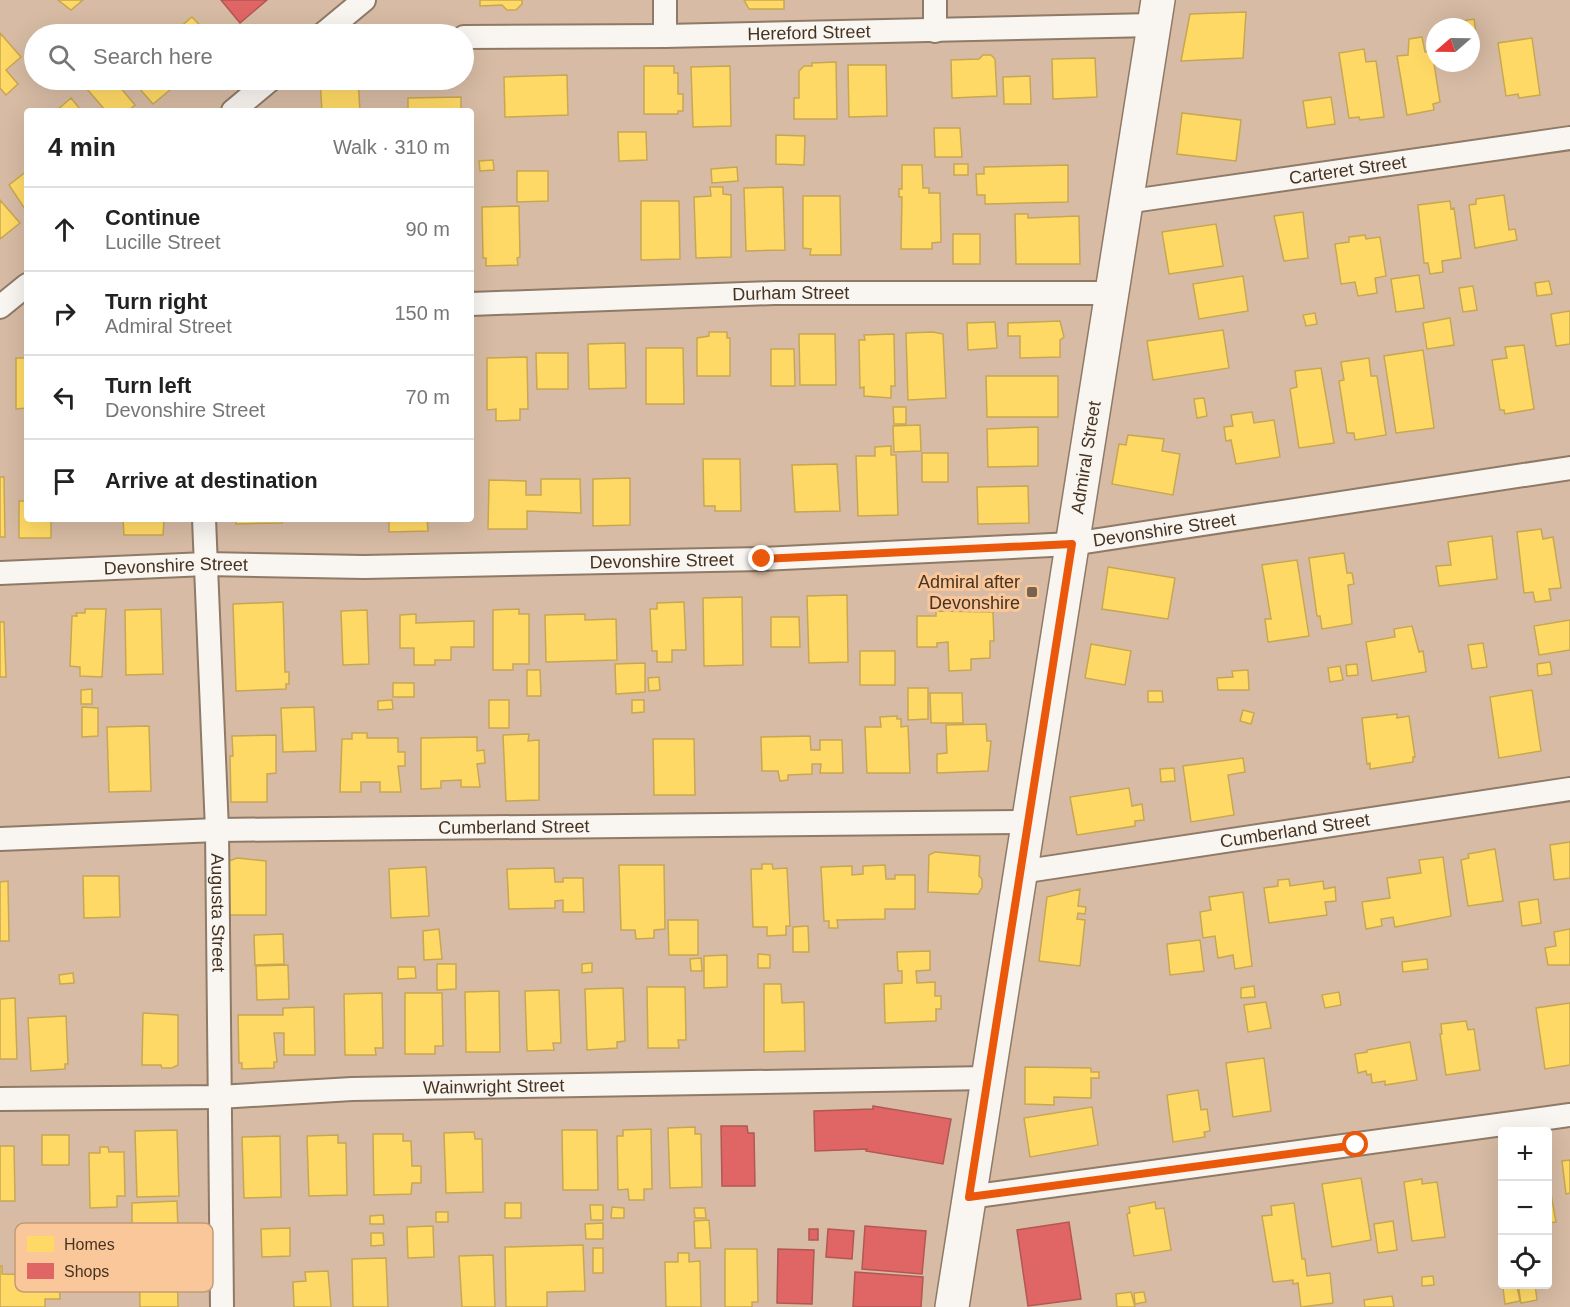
<!DOCTYPE html>
<meta charset="utf-8">
<style>
body{margin:0;font-family:Arial,sans-serif;background:#f2f2f2;color:#222}
.controls{position:absolute;right:18px;bottom:18px;display:grid;overflow:hidden;border-radius:6px;box-shadow:0 6px 24px #0002}
.controls button{width:54px;height:54px;display:grid;place-items:center;padding:0;border:0;border-bottom:2px solid #e0e0e0;background:#fff;color:#222;font:30px sans-serif}
.compass{position:absolute;left:1426px;top:18px;width:54px;height:54px;border-radius:50%;background:#fff;box-shadow:0 6px 24px #0002;rotate:250deg}
.stop{position:absolute;width:18px;height:18px;margin:-14px;border:4px solid #ea580c;border-radius:50%;background:#fff}
.stop.end{background:#ea580c;border-color:#fff;box-shadow:0 2px 6px #0008}
.list{margin:0;padding:0;list-style:none}
h2{display:flex;justify-content:space-between;align-items:center;height:78px;margin:0;padding:0 24px;font-size:26px}
h2 small{font-size:20px;font-weight:400;color:#767676}
.list li{display:grid;grid-template-columns:39px 1fr auto;gap:18px;align-items:center;box-sizing:border-box;height:84px;padding:0 24px;border-top:2px solid #e0e0e0}
.list b{display:block;font-size:22px;white-space:nowrap}
.list p{margin:0;font-size:20px;white-space:nowrap;color:#767676}
.list em{font-size:20px;font-style:normal;color:#767676}
.icon{flex:none;width:33px;height:33px;fill:none;stroke:currentColor;stroke-width:2;stroke-linecap:round;stroke-linejoin:round}
.map{position:relative;flex:none;width:1570px;height:1307px;overflow:hidden}
.search{position:absolute;background:#fff;box-shadow:0 6px 24px #0002;left:24px;top:24px;width:450px;height:66px;display:flex;align-items:center;gap:15px;box-sizing:border-box;padding:0 21px;border-radius:33px;color:#767676;font-size:22px}
.panel{position:absolute;background:#fff;box-shadow:0 6px 24px #0002;left:24px;top:108px;width:450px;height:414px;border-radius:6px}
.map>svg:first-child{display:block}
.homes{fill:#ffd966;stroke:#c8a751;stroke-width:1.5}
.shops{fill:#e06666;stroke:#b25751;stroke-width:1.5}
.lines{fill:none;stroke-linecap:round;stroke-linejoin:round}
.minor-casing{stroke:#8e7a67;stroke-width:26}
.secondary-casing{stroke:#8e7a67;stroke-width:36}
.minor{stroke:#f9f5f1;stroke-width:22}
.secondary{stroke:#f9f5f1;stroke-width:33}
.route{stroke:#ea580c;stroke-width:8}
.poi-dot{fill:#79634f;stroke:#fac79b;stroke-width:2}
.labels{text-anchor:middle;stroke-width:6;stroke-linejoin:round;paint-order:stroke}
.street-label{font-size:18px;fill:#463321;stroke:#fac79b}
.poi-label{font-size:18px;fill:#463321;stroke:#fac79b;text-anchor:end}
.key{fill:#fac79b;stroke:#c49b76;stroke-width:1.5}
.key-label{font-size:16px;fill:#463321}
</style>
<div class="map">
<svg width="1570" height="1307" viewBox="0 0 1570 1307">
<rect width="100%" height="100%" fill="#d7bba4"/>
<path class="homes" d="M58,0H83L71,10Z
M480,0H522V4L516,10H507L502,5L480,6Z
M744,0H784V9H749Z
M1246,12L1243,58L1181,61L1190,14Z
M192,17L208,34H172Z
M1474,19L1478,47L1471,48V27H1438V25Z
M0,33L21,57L6,70L18,84L6,95L0,88Z
M1422,37L1425,52L1432,51L1440,102L1433,104L1434,110L1407,115L1397,56L1408,55L1409,39Z
M1532,38L1540,95L1519,98L1518,94L1506,96L1498,43Z
M1364,49L1366,62L1376,61L1384,117L1360,120L1359,117L1349,118L1339,53Z
M983,55H991L995,59L997,96L952,98L951,60L979,59Z
M1095,58L1097,97L1053,99L1052,59Z
M836,62L837,119H794V98H799V71L804,66H812V63Z
M848,65H886L887,116L849,117Z
M644,66H674V73H678V94H683V111H678V114H644Z
M730,66L731,126L693,127L691,67Z
M567,75L568,115L505,117L504,77Z
M1030,76L1031,104H1004L1003,77Z
M96,80H114L135,105L128,111H106L86,88Z
M132,80H182L153,104Z
M320,80H358L360,111H322Z
M461,97V111H408V98Z
M1331,97L1335,124L1307,128L1303,101Z
M71,98L80,109L77,111H56Z
M1182,113L1241,120L1236,161L1177,154Z
M934,128H960L962,157H935Z
M618,132H646L647,160L619,161Z
M776,135L805,136L804,165L776,164Z
M493,160L494,170L480,171L479,161Z
M954,164H968V175H954Z
M902,165H922L923,188H929V193H940L941,242L932,243V249H901L902,197H899V189H902Z
M1068,165V202L985,204V195H977L976,174H984V167Z
M737,167L738,181L712,183L711,169Z
M27,171V212L9,185Z
M517,171H548V201L517,202Z
M710,187H723V194L731,195V257L696,258L694,197L711,196Z
M783,187L785,250L746,251L744,188Z
M1504,195L1509,230L1515,229L1517,240L1475,248L1469,205L1476,204V199Z
M803,196H840L841,255H810L811,249L803,248Z
M0,200L20,223L0,239Z
M641,201H679L680,259L641,260Z
M1450,201L1451,209L1454,208L1461,258L1442,261L1443,272L1430,274L1428,263H1424L1418,205Z
M519,206L520,257L517,258L518,265L486,266V258H483L482,207Z
M1303,212L1308,258L1284,261L1274,216Z
M1015,214H1028V218L1079,216L1080,264H1016Z
M1216,224L1223,266L1169,274L1162,232Z
M953,234H980V264H953Z
M1365,235L1366,239L1380,237L1386,276L1375,278L1377,293L1358,296L1355,282L1341,284L1335,244L1349,242V237Z
M1419,275L1424,308L1396,312L1391,279Z
M1243,276L1248,311L1199,319L1193,284Z
M1549,281L1552,294L1537,296L1535,283Z
M1473,286L1477,310L1463,312L1459,288Z
M1570,311V344L1556,346L1551,314Z
M1315,313L1317,324L1306,326L1303,315Z
M1450,318L1454,345L1427,349L1423,323Z
M1060,321L1064,337L1060,340V357L1020,358V336H1008V323Z
M995,322L997,348L968,350L967,323Z
M1223,330L1229,368L1153,380L1147,341Z
M709,332H727V338H730V376H697V338L709,336Z
M933,332L943,334L946,398L908,400L906,333Z
M799,334H835L836,385H800Z
M894,334L895,386H891V398L864,396V387L860,388L859,340H865L864,335Z
M625,343L626,388L589,389L588,344Z
M1524,345L1534,409L1505,414L1504,410H1500L1492,360L1507,358L1505,347Z
M646,348H683L684,404H646Z
M771,349H794L795,386H771Z
M1423,350L1434,428L1396,433L1384,356Z
M536,353H568V389H537Z
M527,357L528,409H520V420L496,421V409L487,410V358Z
M16,358H27V408L16,409Z
M1369,358L1371,376H1377L1386,435L1355,440L1354,433H1347L1339,381L1344,380L1341,362Z
M1321,368L1334,443L1299,448L1290,389L1297,387L1295,371Z
M986,376H1058V417H987Z
M1204,398L1207,416L1197,418L1194,399Z
M893,407H906V424H894Z
M1252,412L1254,423L1274,420L1280,457L1236,464L1231,440L1226,441L1224,427L1233,426L1231,415Z
M920,425L921,451L894,452L893,426Z
M1038,427V466L988,467L987,429Z
M1128,435L1164,439L1162,451L1180,454L1173,495L1112,484L1119,444L1126,445Z
M891,446V455H896L898,515L858,516L856,456H875V447Z
M922,453H948V482H922Z
M703,459H740L741,511H715V506H704Z
M837,464L840,511L795,512L792,465Z
M0,477H4L5,537H0Z
M630,478V525L593,526V479Z
M541,479H580L581,513L527,511V529H488L489,480L526,481V495H541Z
M1028,486L1029,523L978,524L977,487Z
M19,501H27V519H51V538H19Z
M123,519H164L163,535H124Z
M236,519H282V523L236,524Z
M389,519H427L428,531L389,532Z
M1541,529L1543,539L1553,537L1561,588L1549,589L1551,600L1535,602L1533,592L1524,593L1517,532Z
M1492,536L1497,579L1439,586L1436,566L1451,565L1448,542Z
M1344,553L1347,573H1352L1354,584L1348,585L1352,624L1322,629L1320,616H1317L1309,558Z
M1297,560L1309,636L1268,642L1265,619H1271L1262,565Z
M1108,567L1175,578L1168,619L1102,609Z
M847,595L848,662L809,663L807,596Z
M742,597L743,665L704,666L703,598Z
M283,602L285,672H289V684H286V689L236,691L233,604Z
M684,602L686,650H672V662H657V651H652L650,609H657V603Z
M85,609H106L102,677L80,676V667L70,666L72,616H77L76,613H85Z
M161,609L163,674L126,675L125,610Z
M519,609V614H529V664H513V670H493V610Z
M367,610L369,664L343,665L341,611Z
M936,611L993,612L994,641H990V658L971,659V670L949,671L948,642L937,643V647H917V616H936Z
M416,614V623L474,621V647H451V660H435V665H414V648H400V615Z
M585,614V620L616,619L617,660L546,662L545,615Z
M771,617H799L800,647H771Z
M1570,620V650L1539,655L1534,626Z
M0,622H4L6,677H0Z
M1412,626L1419,652L1423,651L1426,672L1372,681L1366,642L1395,637L1394,629Z
M1483,643L1487,667L1472,669L1468,645Z
M1091,644L1131,651L1125,685L1085,678Z
M860,651H895V685H860Z
M1550,662L1552,674L1538,676L1537,664Z
M645,663V692L616,694L615,664Z
M1357,664L1358,675L1347,676L1346,665Z
M1340,666L1343,680L1330,682L1328,668Z
M527,670H540L541,696H527Z
M1248,670L1249,690H1218L1217,678L1233,677L1232,671Z
M659,677L660,690L649,691L648,678Z
M393,683H414V697H393Z
M908,688H928V719L908,720Z
M92,689V704H81V690Z
M1532,690L1541,751L1499,758L1490,697Z
M1148,691H1162L1163,702H1148Z
M930,693H962L963,723H931Z
M392,700L393,709L378,710V701Z
M489,700H509V728H489Z
M632,700H644V712L632,713Z
M82,707L98,708V736L82,737Z
M314,707L316,751L283,752L281,708Z
M1243,710L1254,713L1251,724L1240,721Z
M1397,714V718L1409,716L1415,757H1413V762L1370,769V763L1367,764L1362,718Z
M897,716V719H901V727L908,726L910,773H867L865,727H881L880,717Z
M986,724L987,741H991L988,771L937,773V754L947,753L946,725Z
M149,726L151,791L109,792L107,727Z
M352,733H367V738H398V752H405V766H398L401,792H380V782H361V792H340L342,739H352Z
M529,734L528,741L539,740V800L506,801L503,735Z
M276,735V773L267,774V802H231L230,756H233L232,736Z
M810,736L811,750H820V740H842L843,773H820L821,764H812V774L788,775V780L780,781L778,771H762L761,737Z
M477,737V751L484,750L485,763L477,764L480,787H461V780L441,781V788L421,789V738Z
M653,739H694L695,795H654Z
M1243,758L1245,772L1228,775L1234,815L1191,822L1183,766Z
M1174,768L1175,781L1161,782L1160,769Z
M1129,788L1132,806L1142,804L1144,820L1135,821V826L1077,835L1070,797Z
M1570,842V878L1554,880L1550,845Z
M1495,849L1503,901L1468,906L1461,860L1469,858L1468,854Z
M935,852L980,856L979,876L982,879V887L978,894L928,892L929,855Z
M1443,857L1451,916L1395,927L1393,917L1381,919L1382,926L1366,929L1362,902L1390,898L1387,878L1421,873L1419,860Z
M237,858L266,861V915H229V861Z
M762,864H772L773,869L787,868L790,926H786V935L767,936V927H753L751,869H762Z
M619,865H664L665,929L654,930V938L636,939L635,930H621Z
M885,865L886,879H895V875H915V909H885V919L837,920L838,928H829V921H824L821,867L852,866V875L863,874V866Z
M426,867L429,916L391,918L389,869Z
M554,868L555,882H563V878H583L584,912H563V900L555,901V908L509,909L507,869Z
M83,876H119L120,917L84,918Z
M1289,879L1290,886L1323,881L1324,889L1335,887L1336,901L1325,902L1327,915L1269,923L1264,888L1278,886V880Z
M8,881L9,941H0V882Z
M1080,889L1078,906L1086,907L1085,914L1078,913L1077,919L1085,920L1080,966L1039,961L1047,897Z
M1243,892L1252,966L1235,969L1233,955L1218,958L1215,936L1203,938L1200,912L1211,910L1209,897Z
M1538,899L1541,923L1522,926L1519,902Z
M668,920H698V955H669Z
M808,926L809,952H793V927Z
M439,929L442,959L424,960L423,931Z
M1570,929V965H1548L1545,948L1556,946L1554,932Z
M283,934L284,964L255,965L254,935Z
M1200,940L1204,971L1170,975L1167,944Z
M930,951V970L916,971L917,983L935,982V996H941V1009H936V1021L885,1023L884,984L902,983V971H898L897,952Z
M758,954L770,955V968H758Z
M727,955V987L704,988V956Z
M701,958L702,971H691L690,959Z
M1427,959L1428,969L1403,972L1402,962Z
M592,963V972L582,973V964Z
M437,964H456V989L437,990Z
M288,965L289,999L257,1000L256,966Z
M398,967H415L416,978L398,979Z
M73,973L74,983L60,984L59,975Z
M764,984H781L782,1003L804,1002L805,1051L764,1052Z
M1254,986L1255,997L1241,998V988Z
M647,987H685L686,1040H678L679,1048H648Z
M623,988L625,1041L617,1042V1048L587,1050L585,989Z
M559,990L561,1043H553L554,1050L527,1051L525,991Z
M499,991L500,1052H466L465,992Z
M1339,992L1341,1005L1325,1008L1322,995Z
M382,993L383,1048H375L376,1055H345L344,994Z
M405,993H442L443,1046H435V1054H405Z
M15,998L17,1059H0V999Z
M1266,1002L1271,1028L1248,1032L1244,1005Z
M1570,1003V1065L1545,1069L1536,1008Z
M314,1007L315,1055H284V1033H274L277,1062H274V1068L242,1069V1063H239L238,1015H283V1008Z
M143,1013L178,1015V1065L172,1068H162L161,1065H142Z
M66,1016L68,1064H65V1069L31,1071L28,1018Z
M1466,1021L1468,1030L1474,1029L1480,1070L1446,1075L1440,1034H1442L1441,1024Z
M1410,1042L1417,1080L1385,1085V1081L1372,1083L1371,1074L1367,1075L1366,1071L1358,1073L1355,1054L1367,1052V1050Z
M1264,1058L1271,1111L1233,1117L1226,1063Z
M1025,1067L1091,1068V1072H1099V1078H1091V1098L1054,1097V1105L1025,1104Z
M1198,1090L1201,1110L1207,1109L1210,1131L1204,1132L1205,1137L1173,1142L1167,1095Z
M1092,1107L1098,1145L1030,1157L1024,1118Z
M695,1127V1134H701L702,1187L670,1188L668,1128Z
M651,1129L652,1189H644V1200H629L628,1189L618,1190L617,1136H623V1130Z
M177,1130L179,1196L137,1197L135,1131Z
M562,1130H597L598,1190H563Z
M474,1132L475,1139H482L483,1192L446,1193L444,1133Z
M373,1134H403V1141H411L412,1166H421V1183H412L411,1194L374,1195Z
M42,1135H69V1165H42Z
M338,1135V1143H346L347,1195L309,1196L307,1136Z
M280,1136L281,1197L244,1198L242,1137Z
M0,1146H14L15,1201H0Z
M100,1147H108L109,1152H124L125,1196H117V1207L90,1208L89,1153H100Z
M1570,1160V1193L1566,1194L1562,1161Z
M1548,1177L1556,1222L1548,1223Z
M1361,1178L1371,1240L1332,1247L1322,1184Z
M1422,1179V1184L1437,1182L1445,1237L1412,1241L1404,1182Z
M177,1201L178,1230L132,1229V1203Z
M1155,1202L1156,1209L1164,1208L1171,1250L1134,1256L1127,1214L1130,1213L1129,1207Z
M505,1203H521V1218H505Z
M1294,1203L1302,1259H1305L1307,1276L1330,1273L1333,1303L1301,1307L1298,1283L1293,1284V1280L1273,1282L1262,1216L1272,1215L1271,1206Z
M590,1205H603V1220H591Z
M612,1207L624,1208V1218H611Z
M694,1208H705L706,1218H695Z
M436,1212H448V1222H436Z
M383,1215L384,1224H370V1216Z
M709,1220L711,1248H695L694,1221Z
M1393,1221L1397,1250L1378,1253L1374,1224Z
M603,1223V1239H586L585,1224Z
M433,1226L434,1257L408,1258L407,1227Z
M290,1228V1256L262,1257L261,1229Z
M371,1233H383L384,1245L371,1246Z
M583,1245L585,1291L547,1292V1307H506L505,1247Z
M593,1248H603V1273H593Z
M725,1249H757L758,1302H752V1307H725Z
M149,1251H156V1258H177L178,1307H140L139,1259H149Z
M678,1253H689V1262L700,1261L701,1307H666L665,1262H678Z
M493,1255L495,1307H462L459,1256Z
M386,1258L388,1307H353L352,1259Z
M0,1266H2V1274L59,1275L60,1299H45V1307H0Z
M328,1271L331,1307H294L293,1282L306,1281L305,1272Z
M1433,1276L1434,1285L1422,1286V1277Z
M1518,1284H1535L1537,1300L1521,1303Z
M1517,1286L1520,1301L1505,1304L1503,1288Z
M1131,1292L1135,1307H1117L1116,1294Z
M1144,1292L1146,1302L1135,1304L1134,1293Z
M1392,1296L1394,1307H1365L1364,1300Z"/>
<path class="shops" d="M221,0H267L240,23Z
M873,1106L951,1119L943,1164L866,1151L867,1149L815,1151L814,1111L873,1109Z
M721,1126H747L748,1133H754L755,1186H722Z
M1069,1222L1081,1299L1028,1306L1017,1230Z
M865,1226L926,1231L922,1274L862,1269Z
M809,1229H818V1240H809Z
M828,1229L854,1231L852,1259L826,1257Z
M778,1249L814,1250L812,1304L777,1303Z
M855,1272L923,1277L921,1307H853Z"/>
<g class="lines">
<g class="minor-casing">
<g id="minor">
<path d="M935,0V31"/>
<path d="M323,34L364,0"/>
<path d="M665,36V0"/>
<path id="s1" d="M464,37L665,36L1153,25"/>
<path d="M233,111L270,80"/>
<path id="s2" d="M1125,202L1570,138"/>
<path id="s3" d="M471,304L774,293H1111"/>
<path d="M0,307L27,285"/>
<path id="s4" d="M204,519L217,830L222,1307"/>
<path id="s5" d="M0,573L206,564L364,567L762,559L1072,544L1570,468"/>
<path id="s6" d="M0,839L217,830L1028,822"/>
<path id="s7" d="M1020,872L1570,789"/>
<path id="s8" d="M0,1099L219,1097L352,1089L988,1078"/>
<path d="M969,1197L1570,1115"/>
</g>
</g>
<g class="secondary-casing">
<g id="secondary">
<path id="s9" d="M952,1307L1158,0"/>
</g>
</g>
<use href="#minor" class="minor"/>
<use href="#secondary" class="secondary"/>
</g>
<g class="lines">
<path class="route" d="M762,559L1072,544L969,1197L1356,1145"/>
</g>
<rect class="poi-dot" x="1026" y="586" width="12" height="12" rx="3"/>
<g class="labels">
<g class="street-label">
<text dy="6" stroke="none"><textPath href="#s1" startOffset="345">Hereford Street</textPath></text>
<text dy="6" stroke="none"><textPath href="#s2" startOffset="225">Carteret Street</textPath></text>
<text dy="6" stroke="none"><textPath href="#s3" startOffset="320">Durham Street</textPath></text>
<text dy="6" stroke="none"><textPath href="#s9" startOffset="860">Admiral Street</textPath></text>
<text dy="6" stroke="none"><textPath href="#s5" startOffset="1166">Devonshire Street</textPath></text>
<text dy="6" stroke="none"><textPath href="#s5" startOffset="662">Devonshire Street</textPath></text>
<text dy="6" stroke="none"><textPath href="#s5" startOffset="176">Devonshire Street</textPath></text>
<text dy="6" stroke="none"><textPath href="#s6" startOffset="514">Cumberland Street</textPath></text>
<text dy="6" stroke="none"><textPath href="#s7" startOffset="278">Cumberland Street</textPath></text>
<text dy="6" stroke="none"><textPath href="#s4" startOffset="394">Augusta Street</textPath></text>
<text dy="6" stroke="none"><textPath href="#s8" startOffset="494">Wainwright Street</textPath></text>
</g>
<g class="poi-label">
<text x="1020" y="588">Admiral after<tspan x="1020" dy="21">Devonshire</tspan></text>
</g>
</g>
<rect x="15" y="1223" width="198" height="69" rx="9" class="key"/>
<rect x="27" y="1236" width="27" height="16" fill="#ffd966"/>
<rect x="27" y="1263" width="27" height="16" fill="#e06666"/>
<g class="key-label">
<text x="64" y="1250">Homes</text>
<text x="64" y="1277">Shops</text>
</g>
</svg>
<div class="controls">
<button>+</button>
<button>−</button>
<button><svg class="icon" aria-label="locate" viewBox="0 0 24 24"><circle cx="12" cy="12" r="6"/><path d="M12 2v4M12 18v4M2 12h4M18 12h4"/></svg></button>
</div>
<svg class="compass" viewBox="-18 -18 36 36"><path d="M0-13l5 13h-10z" fill="#e53935"/><path d="M0 13l5-13h-10z" fill="#767676"/></svg>
<div class="stop" style="left:1356px;top:1145px"></div>
<div class="stop end" style="left:762px;top:559px"></div>
<div class="search"><svg class="icon" aria-label="search" viewBox="0 0 24 24"><circle cx="10" cy="10" r="6"/><path d="M15 15l6 6"/></svg>Search here</div>
<section class="panel">
<h2>4 min<small>Walk · 310 m</small></h2>
<ul class="list">
<li><svg class="icon" aria-label="ahead" viewBox="0 0 24 24"><path d="M12 20V5M6 11l6-6 6 6"/></svg><div><b>Continue</b><p>Lucille Street</p></div><em>90 m</em></li>
<li><svg class="icon" aria-label="right" viewBox="0 0 24 24"><path d="M7 20v-9h11M14 6l5 5-5 5"/></svg><div><b>Turn right</b><p>Admiral Street</p></div><em>150 m</em></li>
<li><svg class="icon" aria-label="left" viewBox="0 0 24 24"><path d="M17 20v-9H6M10 6l-5 5 5 5"/></svg><div><b>Turn left</b><p>Devonshire Street</p></div><em>70 m</em></li>
<li><svg class="icon" aria-label="arrive" viewBox="0 0 24 24"><path d="M6 21V4h12l-3 4 3 4H6"/></svg><div><b>Arrive at destination</b></div></li>
</ul>
</section>
</div>
